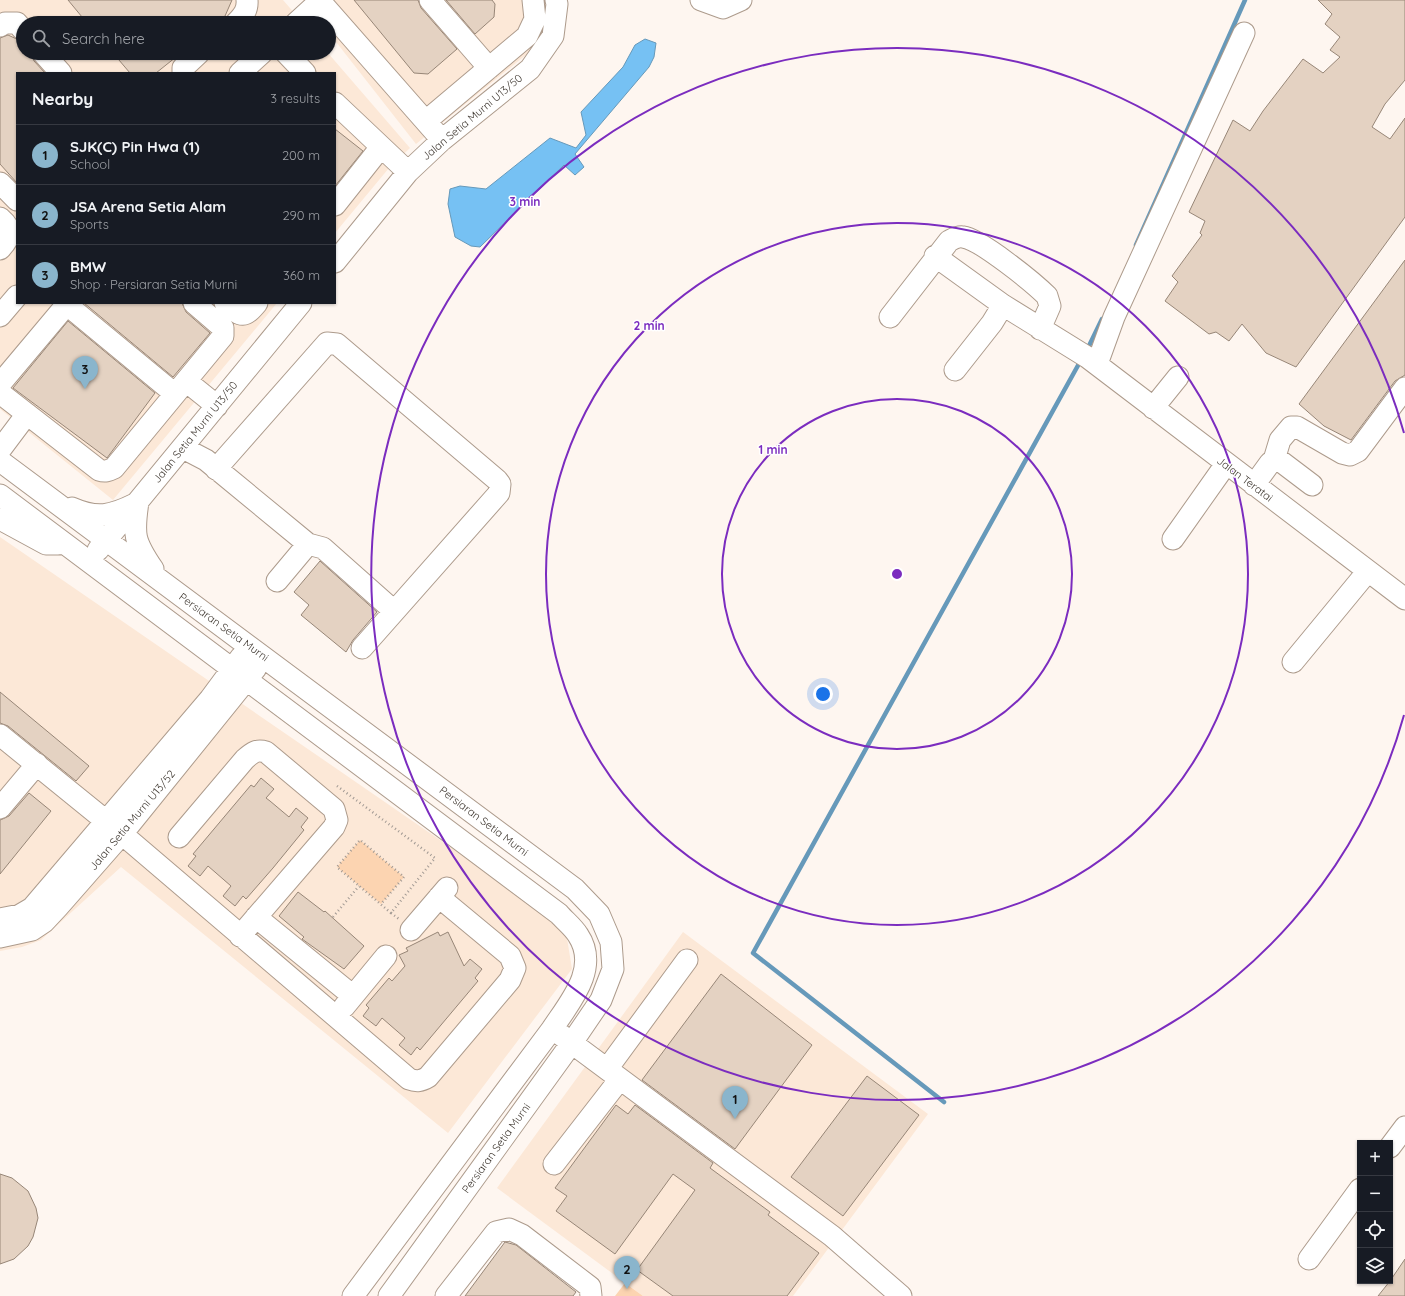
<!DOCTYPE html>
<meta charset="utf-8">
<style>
body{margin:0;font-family:Quicksand,sans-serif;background:#20242c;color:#f1f3f6}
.controls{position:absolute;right:12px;bottom:12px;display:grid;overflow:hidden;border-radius:0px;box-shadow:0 1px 3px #0004}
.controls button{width:36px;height:36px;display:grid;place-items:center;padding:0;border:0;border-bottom:1px solid #363941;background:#171b24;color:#f1f3f6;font:20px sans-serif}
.you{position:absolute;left:823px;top:694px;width:14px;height:14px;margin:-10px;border:3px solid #fff;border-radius:50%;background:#1a73e8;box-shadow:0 0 0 6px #1a73e833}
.badge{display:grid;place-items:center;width:26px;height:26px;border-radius:50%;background:#8ab5cc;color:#111;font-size:13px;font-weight:700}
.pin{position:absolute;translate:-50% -33px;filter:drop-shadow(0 1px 2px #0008)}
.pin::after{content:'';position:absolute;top:21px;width:14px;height:12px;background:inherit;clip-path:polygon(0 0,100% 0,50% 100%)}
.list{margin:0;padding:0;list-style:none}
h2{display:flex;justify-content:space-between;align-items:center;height:52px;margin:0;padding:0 16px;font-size:17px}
h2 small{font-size:13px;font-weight:400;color:#9ea1a6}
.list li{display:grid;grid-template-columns:26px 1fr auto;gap:12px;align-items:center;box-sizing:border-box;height:60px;padding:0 16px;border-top:1px solid #363941}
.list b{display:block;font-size:15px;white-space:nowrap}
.list p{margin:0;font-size:13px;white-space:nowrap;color:#9ea1a6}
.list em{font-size:13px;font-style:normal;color:#9ea1a6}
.icon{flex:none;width:22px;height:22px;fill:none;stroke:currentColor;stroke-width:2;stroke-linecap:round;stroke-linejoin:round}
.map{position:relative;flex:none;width:1405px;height:1296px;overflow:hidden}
.search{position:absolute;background:#171b24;box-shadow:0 1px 3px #0004;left:16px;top:16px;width:320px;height:44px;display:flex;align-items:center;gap:10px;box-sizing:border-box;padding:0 14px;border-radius:22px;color:#9ea1a6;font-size:15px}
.panel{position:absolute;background:#171b24;box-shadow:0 1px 3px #0004;left:16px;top:72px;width:320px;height:232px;border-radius:0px}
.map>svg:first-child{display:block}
.built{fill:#fce8d7}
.green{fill:#fcd4b1}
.water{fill:#76c1f3;stroke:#6699ba}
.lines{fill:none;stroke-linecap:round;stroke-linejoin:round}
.stream{stroke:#6699ba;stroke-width:4.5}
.building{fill:#e4d2c2;stroke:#978677}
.minor-casing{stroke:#ad9b8c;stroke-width:23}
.path{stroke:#a19993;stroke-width:2.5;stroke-dasharray:1 3;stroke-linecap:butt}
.minor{stroke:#fff;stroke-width:21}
.ring{fill:none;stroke:#7b2cbf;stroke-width:2}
.labels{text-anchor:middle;stroke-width:3;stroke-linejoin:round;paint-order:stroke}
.street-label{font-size:11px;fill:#423b34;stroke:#fff}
.centre{fill:#7b2cbf;stroke:#fff;stroke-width:2}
.ring-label{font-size:12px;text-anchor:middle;font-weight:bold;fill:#7b2cbf;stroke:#fff;stroke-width:3;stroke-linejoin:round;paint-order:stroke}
</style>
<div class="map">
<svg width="1405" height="1296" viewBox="0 0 1405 1296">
<rect width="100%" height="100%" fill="#fef6f0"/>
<path class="built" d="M0,0H283L303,23H23V53H328L410,148L389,168L335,233V73H17V303H277L113,500L0,409Z
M303,0H540L543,41L416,144L329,33V23H321Z
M0,537L565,926L572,969L448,1133L121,867L41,940L22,947L0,951Z
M683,932L928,1114L793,1296H643L497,1188Z"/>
<path class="green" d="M360,840L404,877L381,904L337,867Z
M625,1283L643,1296H615Z"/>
<path class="water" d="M645,39L656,43L654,57L649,67L575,154L584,167L575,175L564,165L480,247L471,246L455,237L448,204L450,189L460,186L486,189L550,138L576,148L586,135L581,112L623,67L635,45Z"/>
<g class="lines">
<path class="stream" d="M1136,245L1245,0
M1087,350L1102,319
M944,1102L753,953L1081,360"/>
</g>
<path class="building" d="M68,0H232L225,16L217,23H87Z
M354,0H418L421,8L457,49L428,74L414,73Z
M446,0H492L495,4L494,17L475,34Z
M1318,0H1405V80L1385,104L1372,127L1390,139L1405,118V217L1296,367L1266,353L1242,324L1229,341L1216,332L1209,334L1165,301L1178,282L1172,276L1202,235L1200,233L1205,221L1189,212L1233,120L1250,131L1263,111L1303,59L1323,73L1340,57L1330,50L1340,37L1325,24L1332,14Z
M8,35L23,42V53H31L34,61L45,73H17V183L0,164V38Z
M113,53H181L156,73H130Z
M335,129L363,151L335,186Z
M1405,260V375L1395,381L1351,440L1324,426L1299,404Z
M84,303H182L186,312L210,333L173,377Z
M68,321L155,393L107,458L13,388Z
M320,561L377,612L353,640L346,652L301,615L309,605L294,592Z
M0,692L89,766L76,781L8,726L0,723Z
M261,778L274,789L266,798L270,801L289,817L296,808L308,818L301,827L304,830L273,868L246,899L243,896L235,906L223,896L231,886L208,866L200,876L188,866L196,856L193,854L251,785L254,787Z
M29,793L51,811L0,874V820L9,816Z
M298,892L324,912L325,911L364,946L344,969L302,939L304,937L279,916Z
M438,932L440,936L448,932L464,966L470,959L482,969L475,978L478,981L420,1050L417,1047L411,1055L399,1045L405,1038L382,1018L376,1026L363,1016L369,1008L366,1005L389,978L392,981L405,966L399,955L408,951L406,948Z
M721,974L812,1045L735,1149L642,1080Z
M867,1076L919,1115L843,1216L791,1177Z
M616,1105L628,1114L635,1105L713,1163L710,1168L770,1212L768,1215L819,1253L787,1296H673L637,1270L695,1190L673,1174L615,1254L556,1211L567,1196L555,1188Z
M0,1174L12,1178L28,1191L36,1208L38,1218L33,1237L28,1246L14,1259L0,1264Z
M505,1242L516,1245L576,1292L573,1296H465Z
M1405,1259V1296H1378L1390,1281Z"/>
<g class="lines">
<g class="minor-casing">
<path id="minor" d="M319,0L442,140
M430,0L489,68
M701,0L723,8L741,0
M236,23C243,16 248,10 247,0
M296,23L320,1
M0,26L5,23H17L23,30
M43,53L61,73
M286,53L305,73
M183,73V68L199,53
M240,73L262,53
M335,103L408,172
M426,121L527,36L535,19L533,0
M0,183L17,200
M335,205L381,147
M0,218C14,230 11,237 0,249
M935,256L1003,305
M335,262L408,172L442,140L530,69L553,36L557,4L556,0
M225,303C241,316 243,320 257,303
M66,304L175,394
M0,316L17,296
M890,317L949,241C953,239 958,236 963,237C980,239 1034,283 1047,296L1050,306L1040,329
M1097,364L1114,317L1244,33
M955,370L992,323L1003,305L1087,357L1405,599
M186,381L217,406
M0,384L68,303
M0,393L99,470C105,472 108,471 114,468L223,336V328L194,303
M1153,408L1178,377
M183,448L206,460L308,544L323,548L394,611
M0,450L27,414
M1274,460L1280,440L1291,427H1297L1342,453L1350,455L1358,451L1405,388
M0,461L575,889L599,914L611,942L613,969L601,1000L571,1044L389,1296
M216,469L327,343L337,344L497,480L500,484L499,493L362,648
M1254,485L1270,463L1279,460L1312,485
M0,495L559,914C565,921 573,927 578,935C600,968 570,1002 552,1029L353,1296
M138,502C133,535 134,541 153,569
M72,508C97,519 111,516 135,504
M0,519L46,544H58
M1173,539L1226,464
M98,550L301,303
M277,581L308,544
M1293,662L1368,571
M0,735L122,834L409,1079C417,1082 421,1081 428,1077L510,980L515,968L510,956L439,897
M0,808L37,764
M179,837L245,759C252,753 256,749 266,752L334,809L337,820L334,827L240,936
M256,917L353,996
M0,919L20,915L32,908L210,699L241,657
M411,930L447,888
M0,937L32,930L44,922L58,907L122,834L256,668
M344,1007L386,956
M561,1035L832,1236L901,1296
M607,1069L687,960
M1390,1147L1405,1127
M554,1164L620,1079
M1309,1259L1360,1189
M446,1296L496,1232L509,1229L522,1235L590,1287L591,1296"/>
</g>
<path class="path" d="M337,786L435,858L391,913L337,867L360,840L404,877L381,904
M391,913L399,919
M333,917L359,886"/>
<use href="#minor" class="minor"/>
</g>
<g class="ring">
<circle cx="897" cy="574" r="175"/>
<circle cx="897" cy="574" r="351"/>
<path d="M1404 715A526 526 0 1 1 1404 433"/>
</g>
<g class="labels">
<g class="street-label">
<text transform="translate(472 117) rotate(-40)" y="4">Jalan Setia Murni U13/50</text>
<text transform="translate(195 432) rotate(-51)" y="4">Jalan Setia Murni U13/50</text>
<text transform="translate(1245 479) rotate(37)" y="4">Jalan Teratai</text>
<text transform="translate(224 627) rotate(36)" y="4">Persiaran Setia Murni</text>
<text transform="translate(132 820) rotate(-50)" y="4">Jalan Setia Murni U13/52</text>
<text transform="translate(484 821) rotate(37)" y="4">Persiaran Setia Murni</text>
<text transform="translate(496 1148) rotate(-54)" y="4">Persiaran Setia Murni</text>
</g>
</g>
<circle cx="897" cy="574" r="6" class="centre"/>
<g class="ring-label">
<text x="525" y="206">3 min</text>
<text x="649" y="330">2 min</text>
<text x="773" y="454">1 min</text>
</g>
</svg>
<div class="controls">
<button>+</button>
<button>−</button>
<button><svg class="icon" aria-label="locate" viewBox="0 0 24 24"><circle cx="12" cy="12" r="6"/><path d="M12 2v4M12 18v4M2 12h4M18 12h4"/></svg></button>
<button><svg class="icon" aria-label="layers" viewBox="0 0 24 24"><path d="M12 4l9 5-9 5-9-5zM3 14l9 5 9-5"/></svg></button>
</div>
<div class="you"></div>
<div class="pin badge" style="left:735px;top:1119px">1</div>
<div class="pin badge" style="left:627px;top:1289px">2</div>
<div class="pin badge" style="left:85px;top:389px">3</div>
<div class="search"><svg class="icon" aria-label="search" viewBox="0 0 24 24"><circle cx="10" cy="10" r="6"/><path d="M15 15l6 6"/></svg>Search here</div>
<section class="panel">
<h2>Nearby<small>3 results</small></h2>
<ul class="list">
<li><span class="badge">1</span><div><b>SJK(C) Pin Hwa (1)</b><p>School</p></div><em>200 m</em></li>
<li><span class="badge">2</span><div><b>JSA Arena Setia Alam</b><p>Sports</p></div><em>290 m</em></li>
<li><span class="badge">3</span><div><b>BMW</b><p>Shop · Persiaran Setia Murni</p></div><em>360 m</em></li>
</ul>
</section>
</div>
